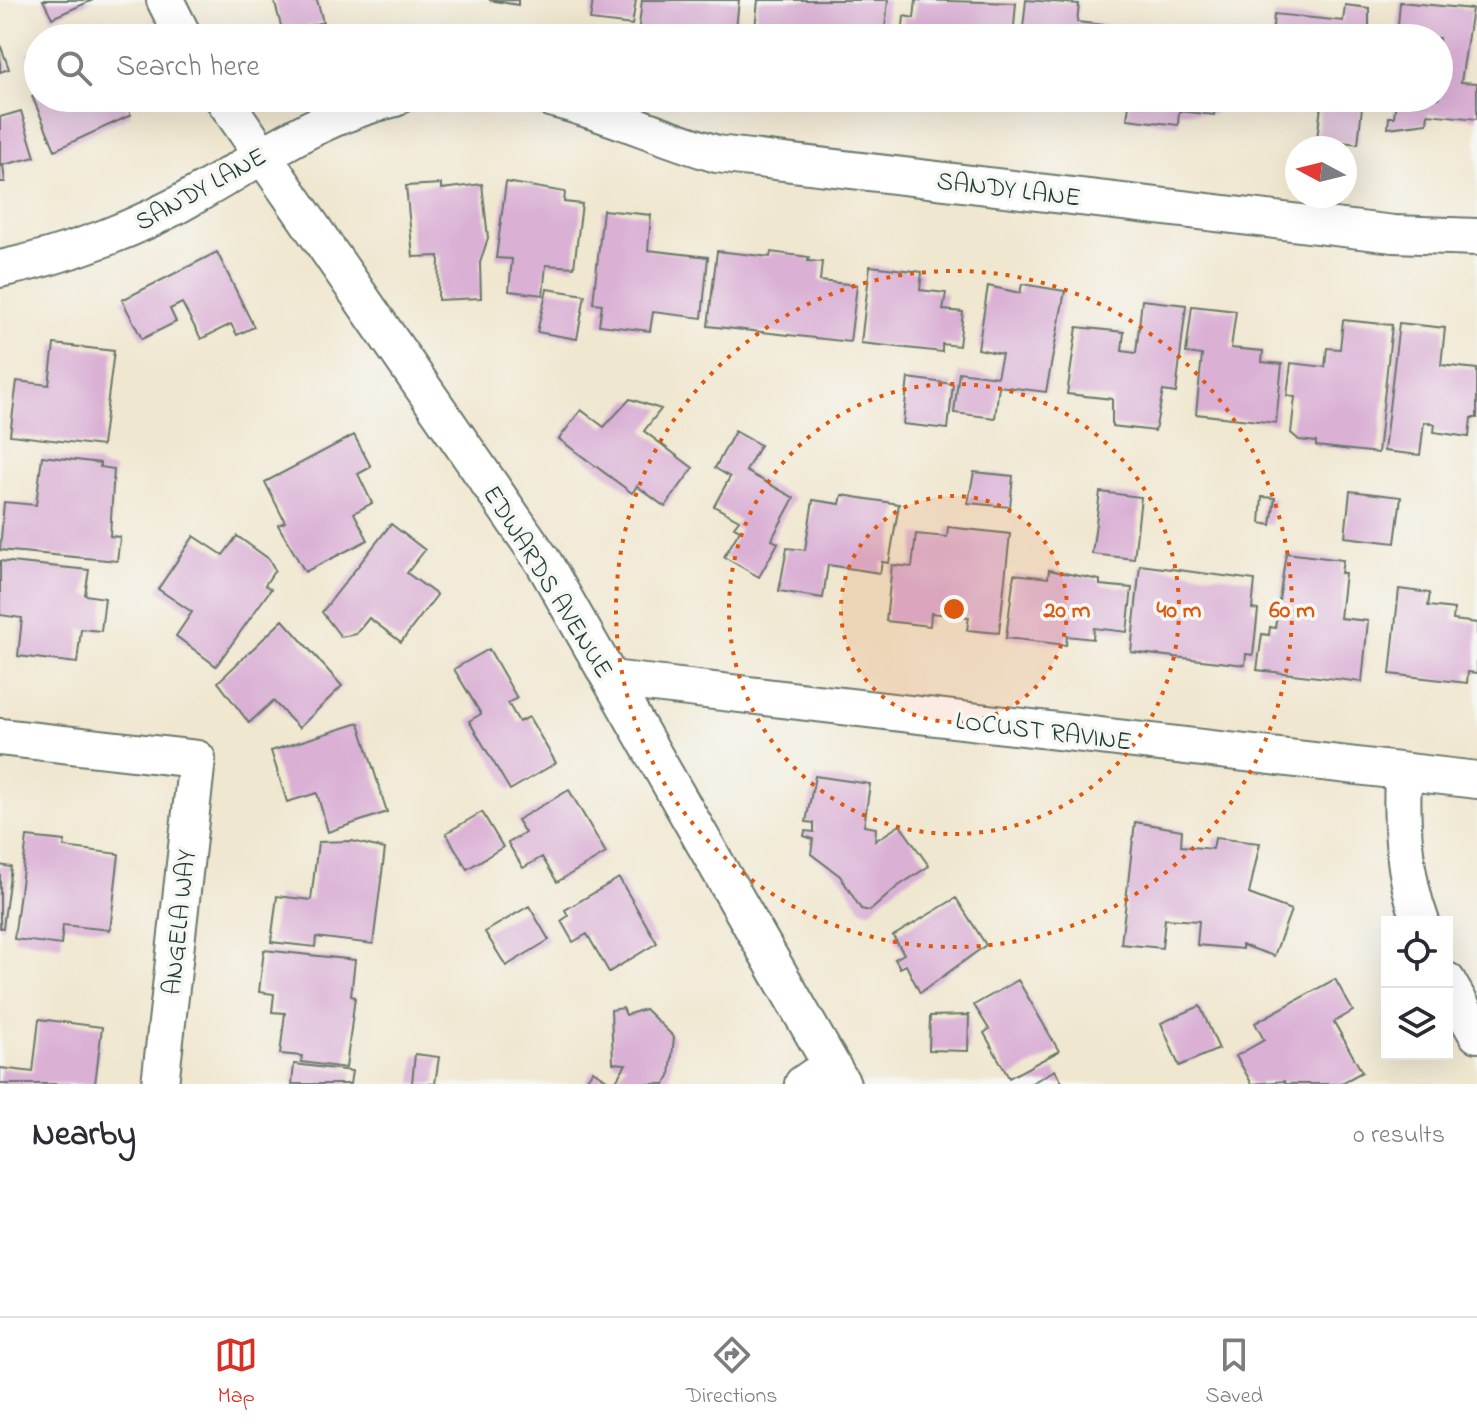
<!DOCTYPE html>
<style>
body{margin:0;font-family:"Indie Flower",sans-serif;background:#f7f7f7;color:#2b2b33}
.controls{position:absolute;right:24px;bottom:24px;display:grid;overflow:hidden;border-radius:0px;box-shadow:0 8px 32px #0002}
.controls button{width:72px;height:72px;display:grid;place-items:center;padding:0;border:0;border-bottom:2px solid #e1e1e2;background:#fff;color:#2b2b33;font:40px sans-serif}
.compass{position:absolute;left:1285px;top:136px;width:72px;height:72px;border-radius:50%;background:#fff;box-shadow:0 8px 32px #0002;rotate:277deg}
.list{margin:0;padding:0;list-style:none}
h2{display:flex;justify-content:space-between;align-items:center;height:104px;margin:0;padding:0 32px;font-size:34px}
h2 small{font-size:26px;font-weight:400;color:#7c7c81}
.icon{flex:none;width:44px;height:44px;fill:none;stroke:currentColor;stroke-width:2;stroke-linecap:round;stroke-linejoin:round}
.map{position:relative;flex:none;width:1477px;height:1084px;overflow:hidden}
.search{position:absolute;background:#fff;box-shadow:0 8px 32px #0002;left:24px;right:24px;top:24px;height:88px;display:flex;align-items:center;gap:20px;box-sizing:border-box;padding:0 28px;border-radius:44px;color:#7c7c81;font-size:30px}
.sheet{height:232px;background:#fff}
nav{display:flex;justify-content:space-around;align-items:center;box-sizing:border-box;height:112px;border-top:2px solid #e1e1e2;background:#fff;font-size:22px;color:#7c7c81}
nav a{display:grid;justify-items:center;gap:4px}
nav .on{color:#d93025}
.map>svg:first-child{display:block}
.building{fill:#dab0d5}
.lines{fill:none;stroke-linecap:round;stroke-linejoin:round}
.minor-casing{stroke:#68786b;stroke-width:40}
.minor{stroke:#fff;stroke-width:36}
.ring{fill:none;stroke:#de580e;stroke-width:4;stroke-dasharray:4 8}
.labels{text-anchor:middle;stroke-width:7;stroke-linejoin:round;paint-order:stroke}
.street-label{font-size:26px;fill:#1f3d34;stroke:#f6f6f2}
.centre{fill:#de580e;stroke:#f6f6f2;stroke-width:4}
.ring-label{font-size:24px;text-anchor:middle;font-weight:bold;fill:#de580e;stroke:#f6f6f2;stroke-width:7;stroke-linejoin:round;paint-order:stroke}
</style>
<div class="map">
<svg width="1477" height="1084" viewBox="0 0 1477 1084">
<rect width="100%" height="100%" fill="#f6f6f2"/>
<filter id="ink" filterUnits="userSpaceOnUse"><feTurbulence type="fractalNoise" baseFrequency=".0125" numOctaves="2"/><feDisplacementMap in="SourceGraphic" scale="16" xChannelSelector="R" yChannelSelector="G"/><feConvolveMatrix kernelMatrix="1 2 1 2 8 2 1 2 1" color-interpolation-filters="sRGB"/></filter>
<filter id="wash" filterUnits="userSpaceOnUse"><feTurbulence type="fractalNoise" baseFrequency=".006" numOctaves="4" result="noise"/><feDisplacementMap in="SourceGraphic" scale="32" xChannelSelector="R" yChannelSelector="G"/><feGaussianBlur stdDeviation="1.8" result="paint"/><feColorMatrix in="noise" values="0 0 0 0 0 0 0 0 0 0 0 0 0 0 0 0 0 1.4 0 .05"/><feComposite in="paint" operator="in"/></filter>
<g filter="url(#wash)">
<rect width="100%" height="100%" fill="#f0e7d0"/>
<g id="blocks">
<path class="building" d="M43,0H93L52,18Z
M274,0H317L323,22L283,33Z
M489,0H518V5Z
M593,0H636L632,25L590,20Z
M642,0H739L735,38L638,35Z
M758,0H888L884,38H754Z
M916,0L1016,3L1013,38H902L904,16L914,18Z
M1026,0L1079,4L1077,22L1130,28L1129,38H1022Z
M1400,2L1472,9L1461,82L1477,83V119L1428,114L1427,123L1388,128L1389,117H1394L1396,98H1439V38H1397Z
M1345,5L1369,8V38H1272L1274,14L1343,21Z
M76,29L79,38H58Z
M0,44L9,69L0,72Z
M38,49V80L27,55Z
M38,94V98H123L131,115L55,150L32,96Z
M1016,98H1057V107L1016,103Z
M1130,98H1216L1214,115L1179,111L1178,125L1127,119Z
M1322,98H1363L1358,144L1317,139Z
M21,111L35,157L3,165L5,182H0V117Z
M506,182L565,192L564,202L582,204L574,267L546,265L543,295L509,291L512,259L496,258Z
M441,184V189L482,184L488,238L480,263L481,298L438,300L439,256L413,257L406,186Z
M603,210L651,215L648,250L708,257L702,318L653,312L650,331L599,325L602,304L593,303Z
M717,251L770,257L771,252L809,257L808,261L822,262L820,281L857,285L850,342L708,326Z
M217,252L254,327L237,335L231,324L201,339L182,303L170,309L176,322L142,339L122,300Z
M870,266L922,272L920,290L946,293L943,310L963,312L959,346L942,344V352L861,343Z
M1022,284L1065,291L1046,392L999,386L995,418L954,413L959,372L997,377L1002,354L978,349L988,286L1020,293Z
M547,289L585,295L577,339L537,332Z
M1142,300L1186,305L1176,393L1163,391L1155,431L1112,426V399L1067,394L1077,327L1124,332L1122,351L1136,353Z
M1192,306L1236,311L1231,348L1263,351L1262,362L1282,364L1276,423L1196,414L1202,355L1186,353Z
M1343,320L1392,325L1378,453L1316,446V442L1299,440L1291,433L1295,397L1287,396L1291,363L1325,367L1327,348L1340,349Z
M1399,323L1445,328L1441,365L1477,369V418H1471L1469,437L1434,432L1435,424L1424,422L1420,455L1384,451Z
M54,344L114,351L102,446L10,435L17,381L49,385Z
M908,378L953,384L948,429L903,424Z
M630,399L661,409L644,431L693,468L665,507L637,486L632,493L559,439L581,410L604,427Z
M735,431L760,445L746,471L794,498L774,535L772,540L778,543L759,577L724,557L740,530L734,527L739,520L714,506L730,477L715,468Z
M354,435L371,467L358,474L372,503L354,513L368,540L305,572L278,525L285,522L265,482Z
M42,456L100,463V467L114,469L110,536L120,537L117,561L0,550L4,502L36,505Z
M974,472L1013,476L1010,507L968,503Z
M1350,491L1401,497L1395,543L1345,537Z
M1100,492L1141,497L1134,559L1092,554Z
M842,495L899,504L889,563L882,562L880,573L828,565L823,598L779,591L787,548L805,550L813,500L840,504Z
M1262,497L1275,498L1271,525L1260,523Z
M391,524L425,550L407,573L437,595L401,642L369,618L356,634L341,637L322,612Z
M948,527L1010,534L999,633L967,630L969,617L931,613L930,626L886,621L892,565L912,567L916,534L947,537Z
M194,536L223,555L237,536L269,559L275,570L265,585L271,589L216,666L176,636L192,612L158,589Z
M1286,553L1343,560L1341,573H1345L1340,618L1368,621L1362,682L1257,670L1262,634L1269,635L1270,627L1275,628Z
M0,561L89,570L85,595L105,598L101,631L81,629L77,663L18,656L22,618L0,615Z
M1140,565L1255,580L1252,609L1258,610L1253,655L1246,654L1245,665L1131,652Z
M1049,570L1100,580V585L1132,588L1127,632L1094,628L1093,639L1067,636L1066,645L1006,638L1014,574L1048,578Z
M1399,589L1430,593L1428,606L1454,609L1453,620L1477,623V673L1468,672L1467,683L1390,674Z
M283,620L342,686L299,728L273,701L249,723L218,682Z
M489,649L517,698L508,703L519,722L529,717L556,763L510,790L469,721L481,714L454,669Z
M359,723L387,812L328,832L317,793L287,802L271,751Z
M815,776L870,784L864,826L876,828L875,841L900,825L929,866L897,887L870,911L861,909L840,876L811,854L813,839L804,836L805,831L814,832V823L806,822Z
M569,790L606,853L557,882L542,857L523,868L508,843L525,833L517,820Z
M482,812L503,847L467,869L446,833Z
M1135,822L1182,830L1181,846L1213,849L1215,838L1260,843L1249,894L1291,910L1274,956L1242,945V949L1197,945L1199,921L1165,919L1162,948L1121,944Z
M27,837L65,841L64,847L119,854L110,930L63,925L61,945L14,939Z
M352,841L385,849L373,944L316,937L315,947L271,942L277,896L311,900L318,842Z
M0,865L11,867L3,928H0Z
M619,878L657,943L609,972L587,934L573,942L561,921L568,916L565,910Z
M956,898L986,945L920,993L906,965L900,968L895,959L904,954L893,936Z
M529,906L549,940L506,966L485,932Z
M264,950L355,960L351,996L355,997L346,1068L301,1062L302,1056L280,1054L285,1013L272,1012L274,994L259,992Z
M1335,979L1353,1011L1334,1022L1362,1072L1340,1084H1286L1284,1081L1252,1084L1236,1056L1264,1040L1255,1023Z
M1018,980L1059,1051L1009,1078L984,1033L989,1029L974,1005Z
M1200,1006L1219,1049L1179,1066L1161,1023Z
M623,1008L626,1015L645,1009L674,1037L670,1076L665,1084H614L626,1064L613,1063L611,1010Z
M969,1015L968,1051L929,1050L930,1016Z
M39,1019L102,1027L95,1084H0V1068L33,1072Z
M415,1054L439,1057L435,1084L412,1083Z
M294,1064L352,1071L350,1084H292Z
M593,1070L607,1080L605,1084H584Z
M1055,1070L1063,1084H1030Z"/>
</g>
</g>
<g filter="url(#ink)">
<use href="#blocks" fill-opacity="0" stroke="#68786b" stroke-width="2"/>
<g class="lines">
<g class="minor-casing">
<path id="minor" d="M165,0L184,38
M223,98L544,563L842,1084
M550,98C607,112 660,137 717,154L1394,234L1477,237
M0,269C67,255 140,228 199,193C268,154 316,117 395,98
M611,679L1477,780
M0,737L197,759L160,1084
M1403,772C1401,822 1403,874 1421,922
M1447,981L1477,1034
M803,1084L831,1065"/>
</g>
<use href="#minor" class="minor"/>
</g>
</g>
<circle cx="954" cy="609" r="113" fill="#de580e" fill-opacity=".12"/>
<g class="ring">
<circle cx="954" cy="609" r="113"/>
<circle cx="954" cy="609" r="225"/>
<circle cx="954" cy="609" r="338"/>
</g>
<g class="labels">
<g class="street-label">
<text transform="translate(200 188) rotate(-29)" y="9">SANDY LANE</text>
<text transform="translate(1009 188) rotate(7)" y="9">SANDY LANE</text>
<text transform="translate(549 581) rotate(58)" y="9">EDWARDS AVENUE</text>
<text transform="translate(1044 730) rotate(7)" y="9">LOCUST RAVINE</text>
<text transform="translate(178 922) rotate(-84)" y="9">ANGELA WAY</text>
</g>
</g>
<circle cx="954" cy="609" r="12" class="centre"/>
<g class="ring-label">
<text x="1067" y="617">20 m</text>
<text x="1179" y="617">40 m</text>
<text x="1292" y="617">60 m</text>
</g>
</svg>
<div class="controls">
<button><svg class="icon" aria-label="locate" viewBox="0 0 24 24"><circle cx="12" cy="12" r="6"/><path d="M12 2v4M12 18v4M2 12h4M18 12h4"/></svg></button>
<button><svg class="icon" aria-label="layers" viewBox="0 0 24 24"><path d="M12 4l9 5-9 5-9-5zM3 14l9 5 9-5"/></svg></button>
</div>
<svg class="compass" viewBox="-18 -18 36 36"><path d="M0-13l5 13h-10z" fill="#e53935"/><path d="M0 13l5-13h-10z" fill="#7c7c81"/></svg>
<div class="search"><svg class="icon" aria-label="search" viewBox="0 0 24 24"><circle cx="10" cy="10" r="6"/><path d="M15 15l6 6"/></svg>Search here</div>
</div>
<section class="sheet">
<h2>Nearby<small>0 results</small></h2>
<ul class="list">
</ul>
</section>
<nav>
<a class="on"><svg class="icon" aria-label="map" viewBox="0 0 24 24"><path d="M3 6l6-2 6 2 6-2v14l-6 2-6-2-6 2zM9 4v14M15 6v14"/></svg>Map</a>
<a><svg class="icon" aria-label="directions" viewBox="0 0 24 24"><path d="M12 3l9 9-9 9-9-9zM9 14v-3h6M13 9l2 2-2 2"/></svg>Directions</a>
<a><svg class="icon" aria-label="saved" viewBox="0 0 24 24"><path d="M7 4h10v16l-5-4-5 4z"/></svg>Saved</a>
</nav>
